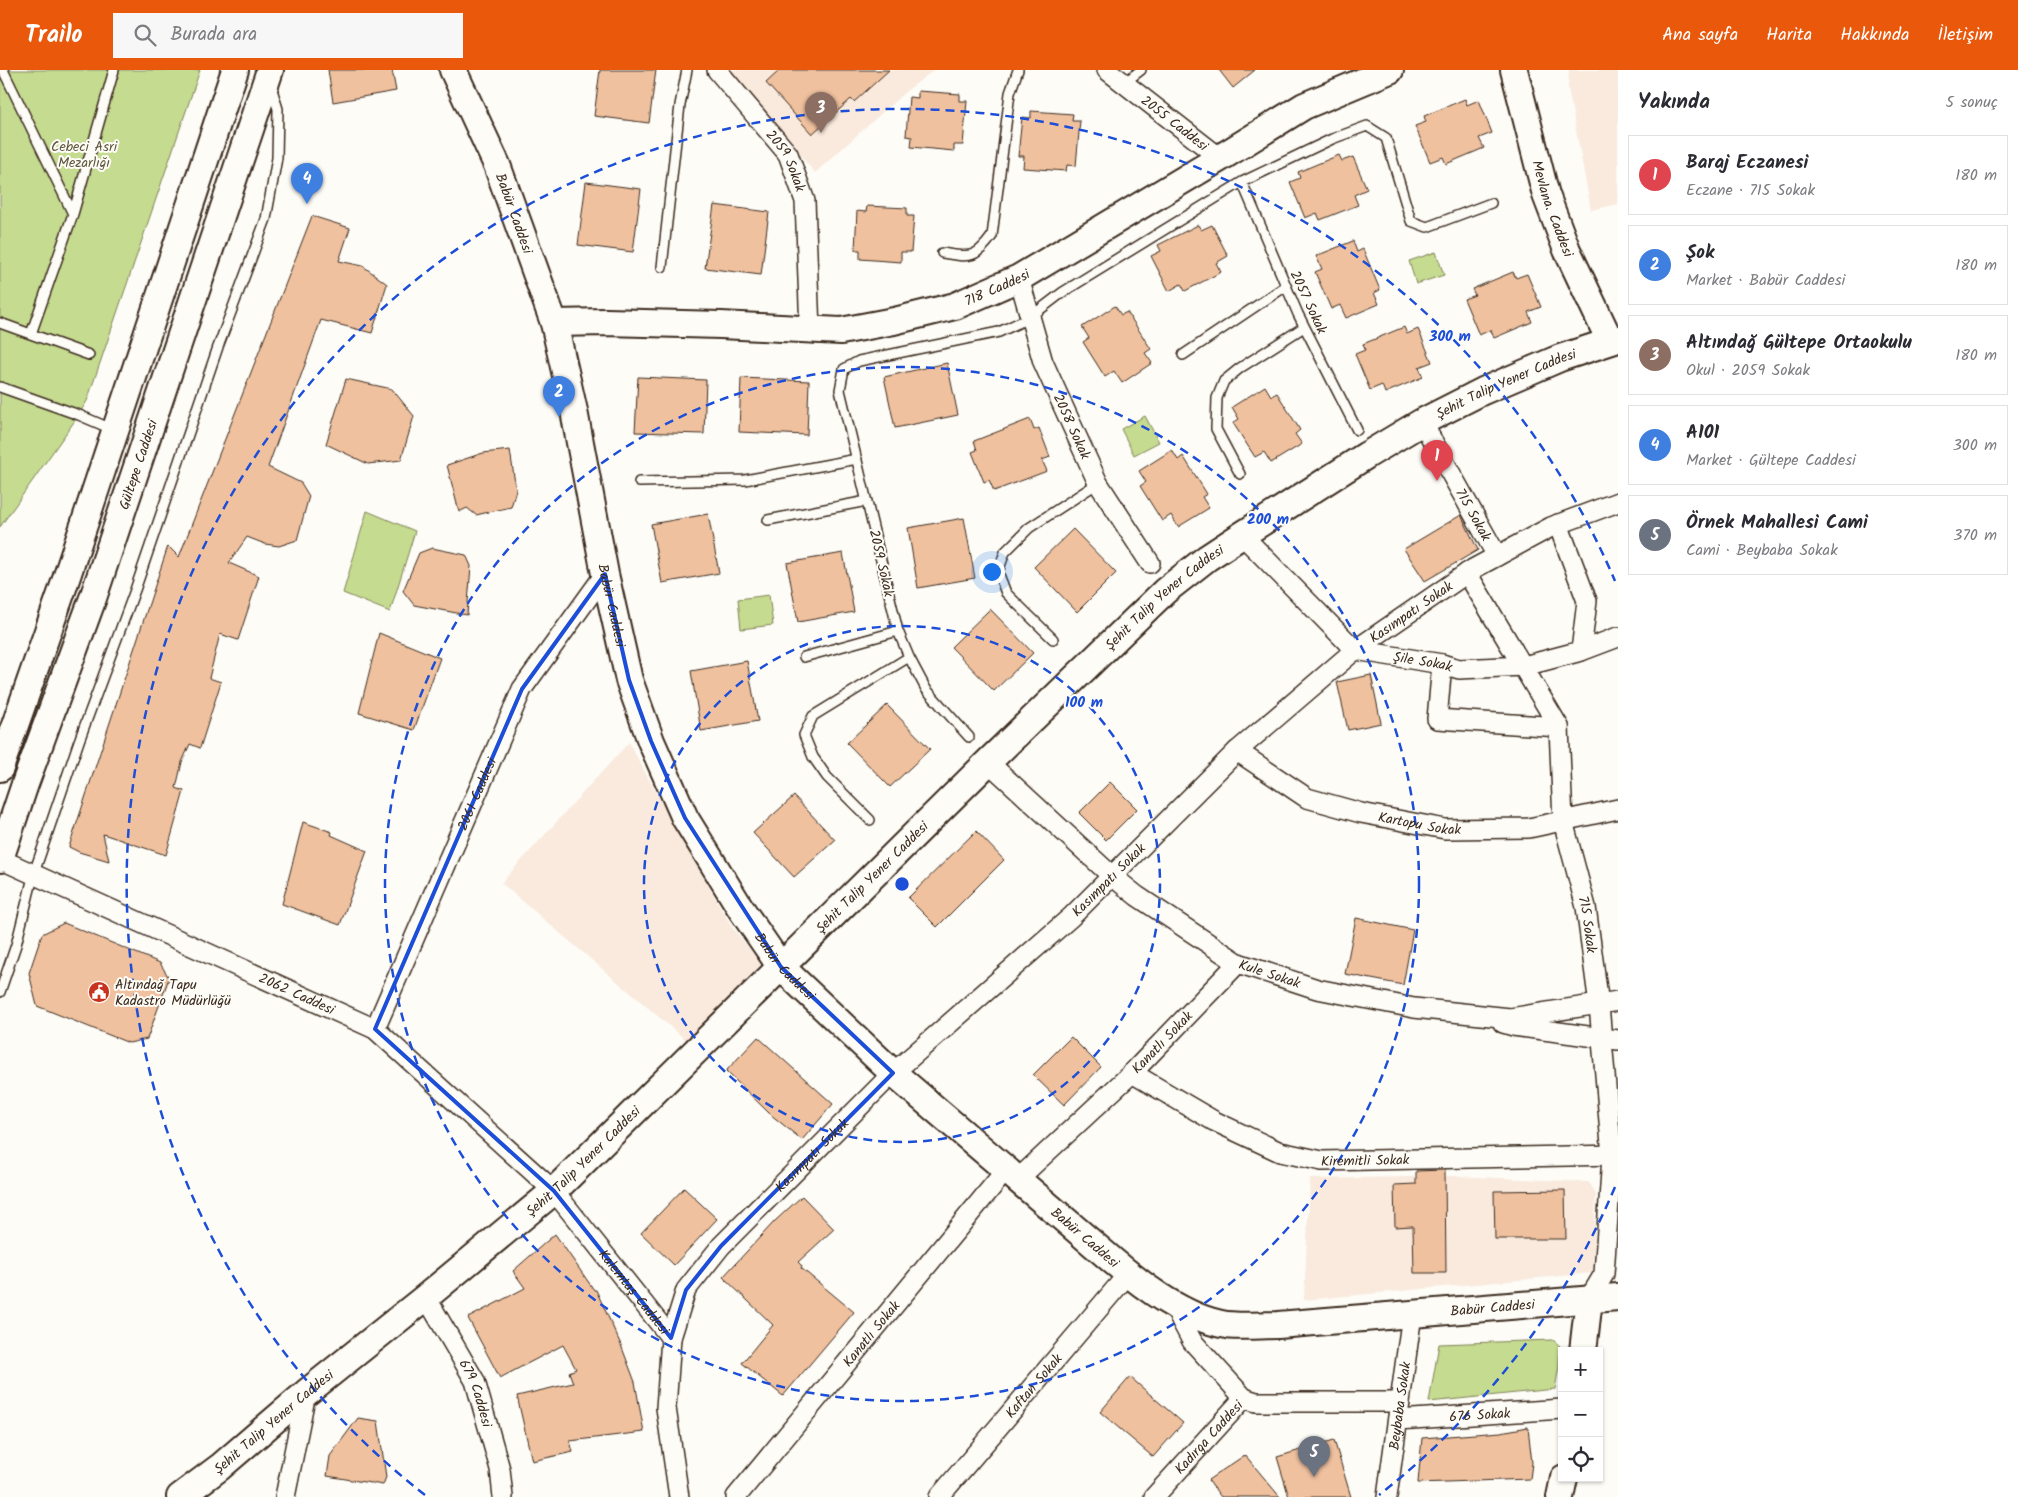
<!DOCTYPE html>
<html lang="tr">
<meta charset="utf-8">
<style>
body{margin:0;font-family:Kalam,sans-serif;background:#f7f7f7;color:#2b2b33}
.controls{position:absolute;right:15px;bottom:15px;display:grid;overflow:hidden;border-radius:0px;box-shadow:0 1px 4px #0004}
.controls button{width:45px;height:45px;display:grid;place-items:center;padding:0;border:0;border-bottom:1px solid #e1e1e2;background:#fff;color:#2b2b33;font:25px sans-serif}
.you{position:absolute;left:991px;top:501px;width:18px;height:18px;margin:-12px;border:4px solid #fff;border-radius:50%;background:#1a73e8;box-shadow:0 0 0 8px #1a73e833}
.badge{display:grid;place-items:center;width:32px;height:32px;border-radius:50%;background:#ea580c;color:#fff;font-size:16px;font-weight:700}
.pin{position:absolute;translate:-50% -41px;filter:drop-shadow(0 1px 2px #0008)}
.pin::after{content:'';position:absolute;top:26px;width:18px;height:15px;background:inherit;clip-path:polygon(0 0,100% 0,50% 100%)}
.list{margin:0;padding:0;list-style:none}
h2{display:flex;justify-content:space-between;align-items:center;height:65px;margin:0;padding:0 20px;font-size:21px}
h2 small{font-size:16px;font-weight:400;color:#7c7c81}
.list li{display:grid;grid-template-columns:32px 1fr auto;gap:15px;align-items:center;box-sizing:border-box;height:80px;margin:0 10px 10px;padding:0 10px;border:1px solid #e1e1e2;border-radius:0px}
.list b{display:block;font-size:19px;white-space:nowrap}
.list p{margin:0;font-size:16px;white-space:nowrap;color:#7c7c81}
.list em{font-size:16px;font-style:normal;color:#7c7c81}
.icon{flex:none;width:28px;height:28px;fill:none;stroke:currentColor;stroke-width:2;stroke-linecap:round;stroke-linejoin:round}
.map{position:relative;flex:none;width:1618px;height:1427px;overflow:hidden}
header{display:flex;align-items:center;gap:30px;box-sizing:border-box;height:70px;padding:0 25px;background:#ea580c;color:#fff}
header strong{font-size:24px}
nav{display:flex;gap:28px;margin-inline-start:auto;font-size:18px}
.search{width:350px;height:45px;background:#f7f7f7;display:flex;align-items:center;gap:12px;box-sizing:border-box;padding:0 18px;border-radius:0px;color:#7c7c81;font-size:19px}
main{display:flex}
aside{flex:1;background:#fff}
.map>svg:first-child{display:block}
.built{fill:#f9eadd}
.green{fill:#c5db90;stroke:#808257}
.building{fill:#efc19f;stroke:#3b2a1e}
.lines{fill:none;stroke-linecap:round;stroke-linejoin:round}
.lane-casing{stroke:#3b2a1e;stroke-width:12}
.street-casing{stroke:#3b2a1e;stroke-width:22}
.secondary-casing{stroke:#3b2a1e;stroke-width:30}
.lane{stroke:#fdfcf7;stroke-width:9}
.street{stroke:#fdfcf7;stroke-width:19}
.secondary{stroke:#fdfcf7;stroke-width:26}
.marked{fill:none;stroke:#1d4ed8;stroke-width:4;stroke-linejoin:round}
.ring{fill:none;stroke:#1d4ed8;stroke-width:2.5;stroke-dasharray:9 6}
.labels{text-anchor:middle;stroke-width:4;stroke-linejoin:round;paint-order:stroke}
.street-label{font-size:14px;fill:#3b2a1e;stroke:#fdfcf7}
.park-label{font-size:14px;fill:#5e563a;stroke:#fdfcf7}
.poi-label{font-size:14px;fill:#3b2a1e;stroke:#fdfcf7;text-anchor:start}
.centre{fill:#1d4ed8;stroke:#fdfcf7;stroke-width:2.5}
.ring-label{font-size:15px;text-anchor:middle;font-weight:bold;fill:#1d4ed8;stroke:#fdfcf7;stroke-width:4;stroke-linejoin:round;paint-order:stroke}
</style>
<header>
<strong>Trailo</strong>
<div class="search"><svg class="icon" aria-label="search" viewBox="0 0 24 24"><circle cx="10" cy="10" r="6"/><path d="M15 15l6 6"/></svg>Burada ara</div>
<nav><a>Ana sayfa</a><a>Harita</a><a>Hakkında</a><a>İletişim</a></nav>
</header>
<main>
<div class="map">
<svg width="1618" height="1427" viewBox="0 0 1618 1427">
<rect width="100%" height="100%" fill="#fdfcf7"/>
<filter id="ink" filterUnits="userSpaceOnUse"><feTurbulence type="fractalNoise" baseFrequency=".02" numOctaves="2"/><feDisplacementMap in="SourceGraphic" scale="10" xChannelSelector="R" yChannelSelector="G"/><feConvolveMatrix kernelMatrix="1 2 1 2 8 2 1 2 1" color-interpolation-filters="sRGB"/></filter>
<g filter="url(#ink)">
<path class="built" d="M730,0H934L905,22L815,103Z
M1569,0H1618V134L1591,140L1568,18Z
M629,672L675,758L732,857L764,897L697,967L686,970L501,813Z
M1455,1106L1589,1112L1596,1124L1593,1203L1304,1230L1310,1109Z"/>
<path class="green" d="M0,0H200L87,331L76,349L0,457Z
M1436,182L1444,205L1416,214L1409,191Z
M1145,346L1159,372L1134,385L1121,359Z
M367,441L415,461L390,542L343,523Z
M769,525L773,555L741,559L738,529Z
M1553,1270L1560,1276L1559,1296L1555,1319L1429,1332L1439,1274Z"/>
<path class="building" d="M328,0H392L396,21L333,32Z
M600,0H656L649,53L594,46Z
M780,0H889L854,32L851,29L812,64L766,13Z
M1219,0H1255L1233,18Z
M918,21L960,24V31H967L963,75H954V81L911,77L912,67L906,66L909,27L918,28Z
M1465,29L1467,35L1479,30L1492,63L1479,68L1484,78L1446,94L1443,87L1430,92L1415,56L1426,52L1424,46Z
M1031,41L1073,44L1072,51H1080L1076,96L1067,95L1066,101L1023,98L1024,86H1018L1022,47L1031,48Z
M1339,85L1342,91L1353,87L1367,119L1354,125L1358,135L1320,150L1317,143L1305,148L1290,112L1300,108L1298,102Z
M586,112L641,119L633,182L578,175Z
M714,135L769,142L761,205L705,198Z
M867,136L907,138V146H914L911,182H901V192L860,189V180H855L857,141L866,142Z
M312,146L350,158L339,191L363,196L387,214L372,263L321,250L268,397L301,413L309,426L297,470L279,476L265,474L247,467L229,493L259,506L238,570L220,564L209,608L221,612L200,678L190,674L182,692L176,718L184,721L166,785L103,764L109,791L79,782L69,777L168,476L179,487Z
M1198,155L1201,160L1212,155L1228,186L1216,193L1221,202L1185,221L1181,214L1169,221L1151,186L1161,181L1158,175Z
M1353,171L1357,182L1363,179L1380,220L1374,223L1379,234L1346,248L1340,235L1331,239L1315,202L1322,199L1316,186Z
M1513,202L1516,208L1527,204L1541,237L1528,242L1532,252L1494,268L1491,260L1479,265L1464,229L1475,225L1472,219Z
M1115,236L1121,245L1127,242L1151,279L1145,283L1152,293L1122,313L1114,301L1105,307L1083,272L1089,268L1082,257Z
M1404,257L1407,264L1418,259L1432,292L1419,297L1423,307L1385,323L1382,315L1370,320L1355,284L1365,280L1363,274Z
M947,293L958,345L895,358L884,307Z
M638,307L706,310L704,364L635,362Z
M741,308L809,311L807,365L739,362Z
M346,309L392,319L414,346L401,390L368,394L326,374Z
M1265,316L1271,326L1277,323L1300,360L1295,364L1302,374L1271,393L1264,382L1255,387L1233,353L1239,349L1232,337Z
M1030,349L1034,360L1039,358L1050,387L1042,390L1047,401L994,421L989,410L984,412L972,382L977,380L974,371Z
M510,380L516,420L511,437L476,445L467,438L459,442L447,395L483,383Z
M1172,380L1178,390L1183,386L1207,424L1202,427L1209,438L1178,457L1171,445L1162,451L1140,416L1146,412L1139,401Z
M708,444L719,503L662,513L651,454Z
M1461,445L1478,480L1425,511L1404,479Z
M964,448L975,508L918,518L908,458Z
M1073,459L1116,503L1077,542L1034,497Z
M432,478L466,485L471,496L467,545L414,535L403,521L419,483Z
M843,483L854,542L798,552L787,493Z
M990,539L1033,583L994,621L951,577Z
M379,563L440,588L414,660L359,643Z
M747,591L758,651L701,661L691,601Z
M1371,605L1381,653L1348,660L1337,612Z
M887,635L930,679L890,717L847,673Z
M1110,712L1137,739L1106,770L1079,743Z
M794,726L835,770L794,807L753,763Z
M303,752L332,762L331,765L367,781L340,855L282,834Z
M976,761L1004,790L937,857L908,828Z
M1356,848L1413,860L1403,915L1345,904Z
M64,853L160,893L169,908L147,969L129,973L37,936L29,903L42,864Z
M758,967L833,1034L802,1070L770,1044L726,1001Z
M1071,967L1101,997L1064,1035L1033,1005Z
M1445,1100L1446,1203H1414L1413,1156L1395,1157L1394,1115L1416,1114V1101Z
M684,1118L717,1149L674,1195L641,1163Z
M1565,1120L1566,1169H1495L1494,1121Z
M802,1126L834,1159L798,1192L802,1196L801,1198L854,1242L783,1326L742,1293L773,1255L723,1207L775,1151Z
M555,1164L594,1220H596L621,1275L635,1312L644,1362L570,1371L573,1382L532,1391L517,1326L573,1313L569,1302L576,1299L563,1275L500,1308L468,1248L525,1218L513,1201Z
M1130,1307L1183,1353L1153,1387L1100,1342Z
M358,1348L378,1351L386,1407L383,1415L327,1406L330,1386Z
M1528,1357L1532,1393L1530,1409L1418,1413L1422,1368L1501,1362Z
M1334,1370L1351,1427H1289L1277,1387Z
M1245,1385L1280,1427H1221L1208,1410Z"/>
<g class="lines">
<g class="lane-casing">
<path id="lane" d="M3,0L73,144
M1124,13L1141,0
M1242,112L1298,244L1357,360
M942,183C969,187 975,190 992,166L1010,23L1018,0
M662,197L680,35L687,0
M0,253L89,285
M31,264L73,144L114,0
M1183,285L1286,216
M0,317L79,345L114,360
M1240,404L1216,359L1217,328L1224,311L1240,298L1304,257
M639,412L745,410L857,389
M768,450L867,431
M1053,569L1006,523L998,502L1005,482L1029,458L1098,413
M804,587L898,561
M969,667L926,619L909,587L898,561L840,320L844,299L859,291L999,262L1029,248L1063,222L1242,112L1332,69L1367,56L1386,68L1411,151L1427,157L1491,133
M870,750L827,707L813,687L804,665L813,646L909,587
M0,922L16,875L34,803L79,671L135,520L218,277L266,149L277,88L278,39L271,16"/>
</g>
<g class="street-casing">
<g id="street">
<path id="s1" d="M717,0L788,84L805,131L810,261"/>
<path id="s2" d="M1107,0L1220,88"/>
<path id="s3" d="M1019,208L1043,292L1098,413L1150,493"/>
<path id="s4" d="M1422,352L1497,486"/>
<path d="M1558,454L1587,531L1581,581"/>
<path id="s5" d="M1242,465L1355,580L1442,594L1459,599L1524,596L1581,581L1618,567"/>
<path id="s6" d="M1467,503L1559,657L1563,751L1586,837L1599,935L1612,1086L1604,1204L1589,1229"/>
<path d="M1442,594L1437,649L1559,657"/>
<path id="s7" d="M1237,681L1307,728L1361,743L1445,759L1529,758L1618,739"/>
<path id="s8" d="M988,692L1112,806L1137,826L1238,893L1317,919L1414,938L1510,948L1618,931"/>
<path id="s9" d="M0,789L375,959L554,1121L671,1268"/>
<path d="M1503,953L1513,956L1618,970"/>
<path id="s10" d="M375,959L522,619L605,504"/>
<path id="s11" d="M1132,1003L1214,1051L1280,1082L1322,1091L1618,1085"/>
<path id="s12" d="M1017,1110L1132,1003L1238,893"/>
<path id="s13" d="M426,1227L475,1311L500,1399L503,1427"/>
<path d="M1172,1233L1192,1271L1244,1328"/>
<path d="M1244,1328L1256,1332H1400"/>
<path id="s14" d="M1398,1350L1562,1339"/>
<path d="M285,1427L306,1323"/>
<path id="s15" d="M679,1427L666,1338L671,1268L686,1220L721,1176L893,1003L1071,847L1237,681L1355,580L1473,499L1551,457L1618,432"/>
<path id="s16" d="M736,1427L1006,1100"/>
<path id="s17" d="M939,1427L1128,1204"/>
<path id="s18" d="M1154,1427L1244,1328"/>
<path id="s19" d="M1387,1427L1412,1244"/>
</g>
</g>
<g class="secondary-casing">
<g id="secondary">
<path id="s20" d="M453,0L497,95L554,253L574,341L605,504L629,610L651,671L685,748L741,839L781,897L893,1003L1113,1191C1144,1217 1186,1249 1227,1255C1244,1257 1261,1255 1278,1255L1618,1227"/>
<path id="s21" d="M1514,0L1546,125L1567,180L1610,271"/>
<path id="s22" d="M554,253L606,252L721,255L841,261L894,251L955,236L1019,208L1220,88L1304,36L1390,0"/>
<path d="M0,698L63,518L235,0"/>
<path id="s23" d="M0,789L25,714L93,528L270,0"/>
<path d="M1583,1281L1589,1229"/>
<path id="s24" d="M180,1427L220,1397L306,1323L426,1227L554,1121L988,692L1165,521L1207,488L1242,465L1367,385L1422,352L1483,321L1560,288L1618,269"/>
<path d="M1560,1427L1564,1408"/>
</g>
</g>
<use href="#lane" class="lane"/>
<use href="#street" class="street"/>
<use href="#secondary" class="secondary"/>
</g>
</g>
<path class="marked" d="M605,504L629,610L651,671L685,748L781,897L893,1003L721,1176L686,1220L671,1268L554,1121L375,959L522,619Z"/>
<g class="ring">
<circle cx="902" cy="814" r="258"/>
<circle cx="902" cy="814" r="517"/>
<path d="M1615 1117A775 775 0 0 1 1379 1425M425 1425A775 775 0 1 1 1615 511"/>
</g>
<defs>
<g id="civic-disc" transform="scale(1.125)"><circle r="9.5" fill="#c8321e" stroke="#fdfcf7"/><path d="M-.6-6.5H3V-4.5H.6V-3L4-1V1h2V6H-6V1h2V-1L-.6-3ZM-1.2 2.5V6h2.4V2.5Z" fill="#fff"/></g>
</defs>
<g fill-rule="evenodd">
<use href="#civic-disc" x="99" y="922"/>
</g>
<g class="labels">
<g class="street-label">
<text dy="5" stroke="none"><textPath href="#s2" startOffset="86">2055 Caddesi</textPath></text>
<text dy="5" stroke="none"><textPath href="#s1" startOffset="115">2059 Sokak</textPath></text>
<text dy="5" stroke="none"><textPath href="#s21" startOffset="144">Mevlana. Caddesi</textPath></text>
<text dy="5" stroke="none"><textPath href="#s20" startOffset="156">Babür Caddesi</textPath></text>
<text dy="5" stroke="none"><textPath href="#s22" startOffset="450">718 Caddesi</textPath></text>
<text transform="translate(1309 232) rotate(65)" y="5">2057 Sokak</text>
<text dy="5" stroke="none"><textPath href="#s24" startOffset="1740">Şehit Talip Yener Caddesi</textPath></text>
<text dy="5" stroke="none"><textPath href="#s3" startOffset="158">2058 Sokak</textPath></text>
<text dy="5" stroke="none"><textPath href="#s23" startOffset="418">Gültepe Caddesi</textPath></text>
<text dy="5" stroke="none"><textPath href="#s4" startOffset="106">715 Sokak</textPath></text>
<text transform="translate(882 493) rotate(77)" y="5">2059 Sokak</text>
<text dy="5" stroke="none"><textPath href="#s24" startOffset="1335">Şehit Talip Yener Caddesi</textPath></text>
<text dy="5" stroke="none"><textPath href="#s20" startOffset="561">Babür Caddesi</textPath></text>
<text dy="5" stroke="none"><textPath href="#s15" startOffset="1205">Kasımpatı Sokak</textPath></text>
<text dy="5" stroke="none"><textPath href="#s5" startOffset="230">Şile Sokak</textPath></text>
<text dy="5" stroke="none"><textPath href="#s10" startOffset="256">2061 Caddesi</textPath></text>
<text dy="5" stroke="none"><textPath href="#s7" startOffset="200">Kartopu Sokak</textPath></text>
<text dy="5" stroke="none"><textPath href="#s24" startOffset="930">Şehit Talip Yener Caddesi</textPath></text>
<text dy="5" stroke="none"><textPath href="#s15" startOffset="800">Kasımpatı Sokak</textPath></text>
<text dy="5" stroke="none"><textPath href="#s6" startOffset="380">715 Sokak</textPath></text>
<text dy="5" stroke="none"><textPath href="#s20" startOffset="966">Babür Caddesi</textPath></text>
<text dy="5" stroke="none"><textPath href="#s8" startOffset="355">Kule Sokak</textPath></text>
<text dy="5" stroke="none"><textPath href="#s9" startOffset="326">2062 Caddesi</textPath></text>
<text dy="5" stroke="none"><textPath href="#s12" startOffset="200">Kanatlı Sokak</textPath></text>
<text dy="5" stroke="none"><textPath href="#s15" startOffset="395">Kasımpatı Sokak</textPath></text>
<text dy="5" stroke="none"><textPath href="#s11" startOffset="254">Kiremitli Sokak</textPath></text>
<text dy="5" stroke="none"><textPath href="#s24" startOffset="525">Şehit Talip Yener Caddesi</textPath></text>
<text dy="5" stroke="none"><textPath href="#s20" startOffset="1371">Babür Caddesi</textPath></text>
<text dy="5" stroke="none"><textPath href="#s9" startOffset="782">Kalemtaş Caddesi</textPath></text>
<text dy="5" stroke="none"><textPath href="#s20" startOffset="1806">Babür Caddesi</textPath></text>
<text dy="5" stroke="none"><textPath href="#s16" startOffset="212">Kanatlı Sokak</textPath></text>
<text dy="5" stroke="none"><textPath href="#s17" startOffset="146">Kaftan Sokak</textPath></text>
<text dy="5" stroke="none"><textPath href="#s13" startOffset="109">679 Caddesi</textPath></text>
<text dy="5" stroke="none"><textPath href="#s19" startOffset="92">Beybaba Sokak</textPath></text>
<text dy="5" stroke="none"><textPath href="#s14" startOffset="82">676 Sokak</textPath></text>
<text dy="5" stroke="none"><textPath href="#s24" startOffset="120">Şehit Talip Yener Caddesi</textPath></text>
<text dy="5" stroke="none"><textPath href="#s18" startOffset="81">Kadırga Caddesi</textPath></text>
</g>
<g class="park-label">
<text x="84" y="81">Cebeci Asri<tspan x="84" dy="16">Mezarlığı</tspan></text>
</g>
<g class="poi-label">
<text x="115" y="919">Altındağ Tapu<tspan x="115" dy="16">Kadastro Müdürlüğü</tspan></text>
</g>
</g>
<circle cx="902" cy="814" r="8" class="centre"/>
<g class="ring-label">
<text x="1450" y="271">300 m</text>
<text x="1268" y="454">200 m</text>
<text x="1084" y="637">100 m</text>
</g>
</svg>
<div class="controls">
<button>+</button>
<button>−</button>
<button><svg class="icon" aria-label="locate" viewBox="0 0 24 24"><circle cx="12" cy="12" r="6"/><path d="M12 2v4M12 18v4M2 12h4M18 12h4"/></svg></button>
</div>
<div class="you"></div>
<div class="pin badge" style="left:1437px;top:411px;background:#e0444e">1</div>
<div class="pin badge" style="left:559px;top:347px;background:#3f7fe0">2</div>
<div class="pin badge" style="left:821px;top:63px;background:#8d6e63">3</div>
<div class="pin badge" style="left:307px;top:134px;background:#3f7fe0">4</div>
<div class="pin badge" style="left:1314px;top:1407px;background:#6b7280">5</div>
</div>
<aside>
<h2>Yakında<small>5 sonuç</small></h2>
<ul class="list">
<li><span class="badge" style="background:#e0444e">1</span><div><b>Baraj Eczanesi</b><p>Eczane · 715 Sokak</p></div><em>180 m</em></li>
<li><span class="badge" style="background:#3f7fe0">2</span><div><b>Şok</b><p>Market · Babür Caddesi</p></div><em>180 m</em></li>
<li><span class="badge" style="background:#8d6e63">3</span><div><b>Altındağ Gültepe Ortaokulu</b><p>Okul · 2059 Sokak</p></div><em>180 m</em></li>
<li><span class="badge" style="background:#3f7fe0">4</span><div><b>A101</b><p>Market · Gültepe Caddesi</p></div><em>300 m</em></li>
<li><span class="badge" style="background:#6b7280">5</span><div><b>Örnek Mahallesi Cami</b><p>Cami · Beybaba Sokak</p></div><em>370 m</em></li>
</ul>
</aside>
</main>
